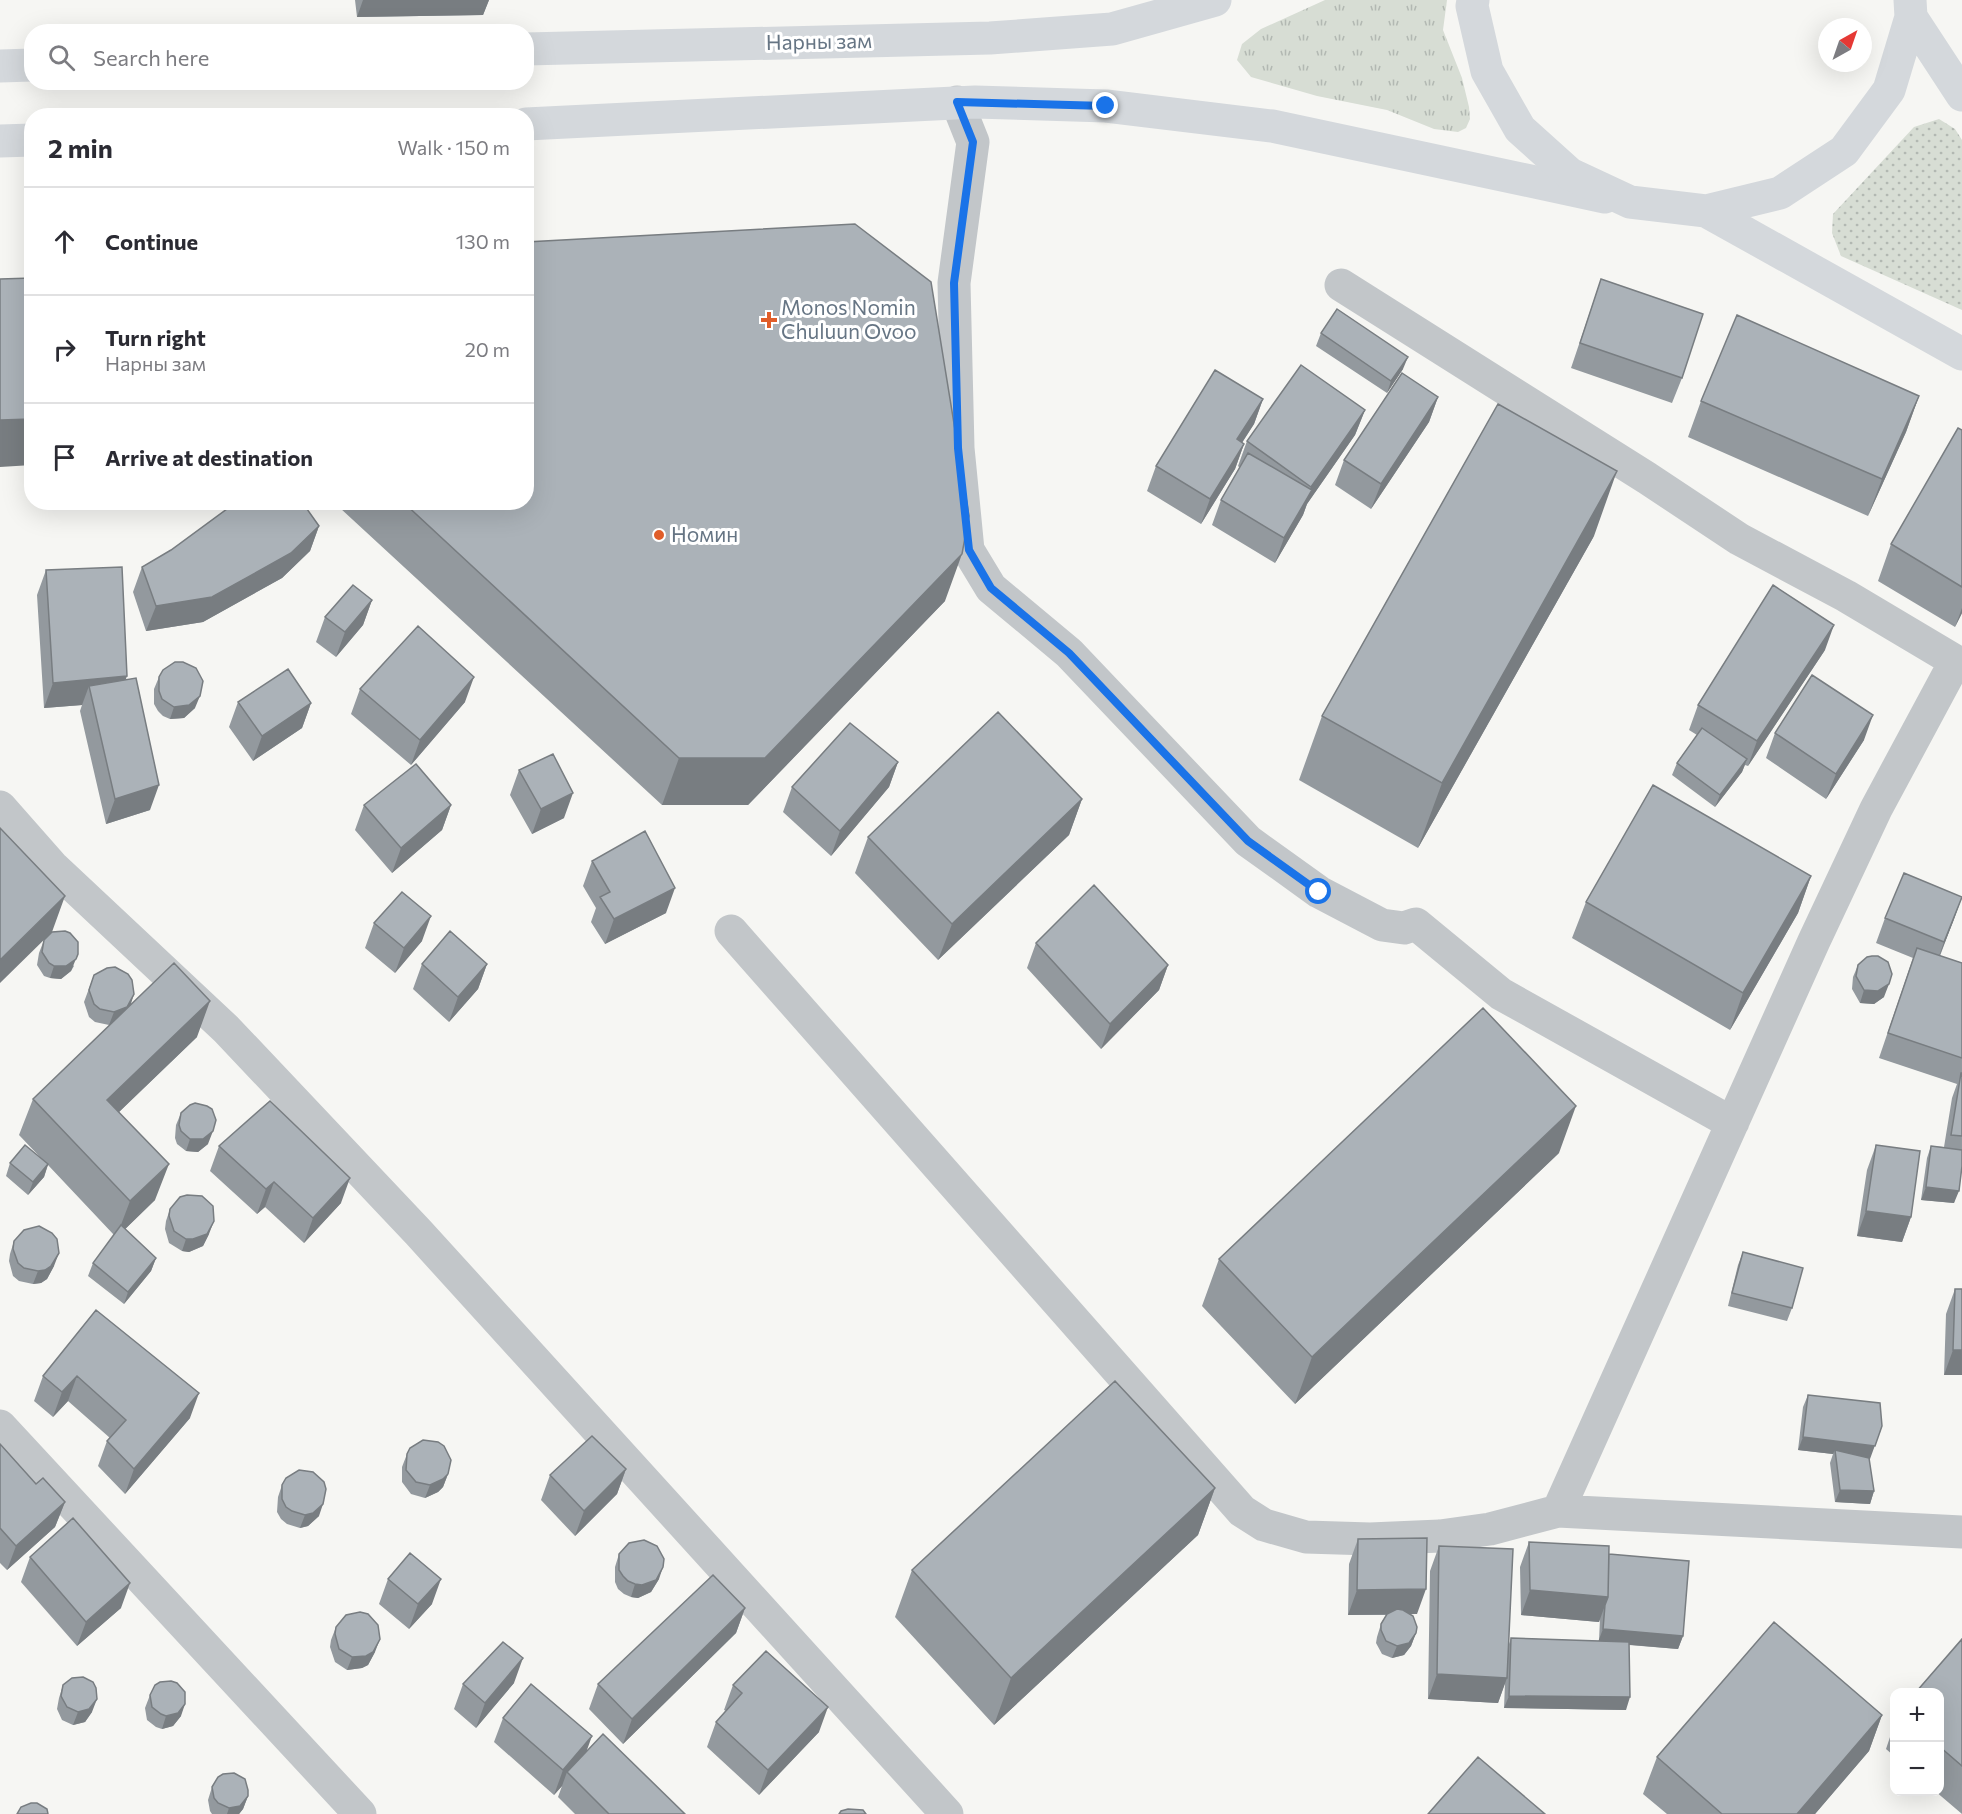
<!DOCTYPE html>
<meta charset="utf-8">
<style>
body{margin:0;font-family:Commissioner,sans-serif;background:#f2f2f3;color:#2b2b33}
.controls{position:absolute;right:18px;bottom:18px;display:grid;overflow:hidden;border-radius:12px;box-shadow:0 6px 24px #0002}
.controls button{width:54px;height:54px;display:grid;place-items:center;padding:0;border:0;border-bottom:2px solid #e1e1e2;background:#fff;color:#2b2b33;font:30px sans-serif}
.compass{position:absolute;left:1818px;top:18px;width:54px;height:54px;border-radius:50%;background:#fff;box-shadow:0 6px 24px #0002;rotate:40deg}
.stop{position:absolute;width:18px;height:18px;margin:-14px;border:4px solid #1a73e8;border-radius:50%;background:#fff}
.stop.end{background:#1a73e8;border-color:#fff;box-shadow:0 2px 6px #0008}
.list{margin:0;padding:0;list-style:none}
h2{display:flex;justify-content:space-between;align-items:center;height:78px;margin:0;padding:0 24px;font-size:26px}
h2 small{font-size:20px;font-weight:400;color:#7c7c81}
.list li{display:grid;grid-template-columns:39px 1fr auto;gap:18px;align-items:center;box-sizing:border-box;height:108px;padding:0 24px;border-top:2px solid #e1e1e2}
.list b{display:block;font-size:22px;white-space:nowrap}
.list p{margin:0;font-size:20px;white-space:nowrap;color:#7c7c81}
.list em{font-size:20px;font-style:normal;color:#7c7c81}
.icon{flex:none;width:33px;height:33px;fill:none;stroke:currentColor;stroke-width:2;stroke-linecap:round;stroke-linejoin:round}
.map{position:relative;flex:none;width:1962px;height:1814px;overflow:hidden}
.search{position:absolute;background:#fff;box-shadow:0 6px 24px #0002;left:24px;top:24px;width:510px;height:66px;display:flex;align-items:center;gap:15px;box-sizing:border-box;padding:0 21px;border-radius:24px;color:#7c7c81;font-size:22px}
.panel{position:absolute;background:#fff;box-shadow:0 6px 24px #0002;left:24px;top:108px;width:510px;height:402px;border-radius:24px}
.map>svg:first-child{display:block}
.grass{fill:url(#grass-tufts)}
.park{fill:url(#park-dots)}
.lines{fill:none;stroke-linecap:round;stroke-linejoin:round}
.minor{stroke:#c2c6c9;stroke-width:33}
.primary{stroke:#d4d8dc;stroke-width:33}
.trunk{stroke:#d4d8dc;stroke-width:33}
.wall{fill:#93999e}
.shaded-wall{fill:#787d81}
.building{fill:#abb2b8;stroke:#787d81;stroke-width:1.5}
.route{stroke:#1a73e8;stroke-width:8}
.poi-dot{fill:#e05d29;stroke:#fff;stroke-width:2}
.labels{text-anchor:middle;stroke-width:6;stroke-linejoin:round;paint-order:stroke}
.street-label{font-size:21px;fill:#667584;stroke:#fff}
.poi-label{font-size:21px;fill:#667584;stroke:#fff;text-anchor:start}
</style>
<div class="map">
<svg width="1962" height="1814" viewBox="0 0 1962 1814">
<defs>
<pattern id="grass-tufts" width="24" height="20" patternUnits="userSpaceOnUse" patternTransform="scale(1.5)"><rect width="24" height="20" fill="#d7ddd4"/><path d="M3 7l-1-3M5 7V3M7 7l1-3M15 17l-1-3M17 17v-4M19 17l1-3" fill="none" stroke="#b2b8b2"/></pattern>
<pattern id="park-dots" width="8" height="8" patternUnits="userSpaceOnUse" patternTransform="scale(1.5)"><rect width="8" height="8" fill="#d7ddd4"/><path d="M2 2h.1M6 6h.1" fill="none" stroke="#b2b8b2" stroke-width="1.8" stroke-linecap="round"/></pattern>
</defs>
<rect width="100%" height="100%" fill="#f6f6f3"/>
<path class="grass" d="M1325,0H1447L1443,30L1462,78L1469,107L1470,119L1466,128L1458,132L1434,129L1387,110L1317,96L1251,77L1237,60L1242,44L1261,29Z"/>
<path class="park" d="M1939,119L1955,129L1962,140V310L1841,256L1832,233L1833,214L1914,127Z"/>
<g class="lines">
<path class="minor" d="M957,102L973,142L954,283L958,448L968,550L991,588L1069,653L1248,841L1319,892L1382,925L1404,928L1416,924L1501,994L1723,1118L1733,1122
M1341,285L1647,478L1739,539L1846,596L1962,665
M1955,662L1876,809L1814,941L1558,1511L1962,1532
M0,807L52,866L226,1029L418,1232L947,1814
M731,931L1242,1511L1264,1525L1306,1537L1370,1539L1440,1536L1490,1529L1558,1511
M0,1426L360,1814"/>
<path class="primary" d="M526,49L990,38L1112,29L1215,0
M0,66L32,65
M526,124L975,102L1106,106L1272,126L1605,197
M0,141L32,140"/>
<path class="trunk" d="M1473,0L1472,6L1487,71L1520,129L1570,174L1630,202L1706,211L1780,193L1844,151L1889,90L1911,17L1910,0
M1911,17L1962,95
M1706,211L1962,354"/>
</g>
<path class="wall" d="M355,0H489L483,15L357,17Z
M1601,279L1682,378L1672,403L1571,368Z
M1321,333L1403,369L1387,393L1316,346Z
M1919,396L1906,432L1868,516L1688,437L1701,401Z
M1438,397L1429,422L1371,509L1335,485L1344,460Z
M1263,399L1254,424L1242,443L1244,444L1235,469L1201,524L1147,491L1156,466Z
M1365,410L1355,435L1307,504L1303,515L1275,563L1212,525L1221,500L1240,468L1238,466L1247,441Z
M1962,430V613L1955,627L1878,581L1891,544Z
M340,502H526L945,601L748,805H662L340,508Z
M319,526L310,551L282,578L203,622L146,631L133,592L142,567Z
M1594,536L1418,848L1299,780L1322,716Z
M46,570L126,680L150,810L106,824L80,711L82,705L44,708L37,595Z
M372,600L363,625L336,657L316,642L325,617Z
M1825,650L1748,766L1745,765L1742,772L1715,807L1672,775L1677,763L1697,735L1689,730L1698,705Z
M159,677L195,708L184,718L170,719L163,716L158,711L154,704V689Z
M360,689L465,702L411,765L351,714Z
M238,702L311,703L302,728L253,761L229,727Z
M1775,733L1864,740L1826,799L1766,758Z
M898,762L889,787L831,856L783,812L792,787Z
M519,770L564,818L532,834L510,795Z
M1082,799L1069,835L938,960L855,873L868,837Z
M364,805H451L442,830L392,873L355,830Z
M592,861L666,913L605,944L591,922L596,908L583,886Z
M1811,876L1798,913L1730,1030L1572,938L1586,902Z
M1962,897L1940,956L1962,963V1166L1954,1203L1921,1200L1927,1158L1931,1146L1944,1147L1952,1098L1957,1084L1879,1058L1913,958L1876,943L1885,918Z
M374,923L422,941L395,973L365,948Z
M44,940L74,966L71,971L61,979L50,978L44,976L37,965L39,953Z
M1036,943L1168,965L1159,990L1101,1049L1027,968Z
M422,964H487L478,989L449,1022L413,989Z
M1858,965L1884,997L1874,1004L1860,1003L1852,989L1853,977Z
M94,975L130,1005L197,1037L119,1112L155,1200L125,1229L156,1258L151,1271L124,1304L88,1276L93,1263L114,1235L48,1165L44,1177L28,1195L6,1176L10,1163L40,1157L19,1135L33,1099L110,1025H109L95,1022L89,1017L84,1002Z
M181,1113L208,1144L198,1152L186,1151L177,1144L175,1138L176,1125Z
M1876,1145L1911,1217L1902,1242L1857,1236L1867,1170Z
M219,1146L341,1203L304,1243L265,1207L257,1214L210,1171Z
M1559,1153L1295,1404L1202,1306L1219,1259Z
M170,1209L209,1234L203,1246L189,1252L182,1251L169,1243L165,1229L166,1221Z
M14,1241L54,1266L47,1279L41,1283L33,1284L19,1281L13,1276L9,1261L10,1254Z
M1743,1252L1792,1308L1787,1321L1728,1306L1738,1265Z
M1955,1289H1962V1375H1944L1946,1314Z
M96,1310L190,1418L125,1494L98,1466L107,1441L110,1438L68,1401L53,1417L34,1401L43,1376Z
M1808,1395L1870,1459L1869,1458L1874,1491L1870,1504L1835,1502L1830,1463L1833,1454L1798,1450L1803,1407Z
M0,1444L36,1484L65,1502L55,1527L7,1570L0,1563Z
M407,1454L448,1474L443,1487L438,1492L425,1498L411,1494L402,1482V1467Z
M626,1469L617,1494L575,1536L541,1500L550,1475Z
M282,1485L319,1516L308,1526L300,1528L287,1524L281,1519L277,1512L278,1497Z
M1215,1488L1198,1535L994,1725L895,1617L912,1570Z
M1358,1539L1417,1614H1410L1416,1633L1411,1646L1404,1655L1392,1658L1382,1654L1376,1643L1377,1637L1381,1624L1386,1615H1348L1349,1564Z
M1529,1542L1609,1554L1683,1636L1678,1649L1629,1645L1626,1710L1504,1708L1505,1683L1498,1703L1428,1699L1430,1571L1439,1546L1509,1644L1511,1638L1599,1641L1600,1618L1599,1622L1521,1615L1520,1567Z
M619,1554L659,1579L651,1592L638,1598L631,1597L624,1594L618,1589L615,1582V1567Z
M30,1557L121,1608L77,1646L21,1582Z
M388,1579L432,1604L409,1629L379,1604Z
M745,1608L736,1633L623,1744L589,1709L598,1684Z
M336,1627L375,1652L368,1665L362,1668L347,1670L335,1662L330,1647L331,1640Z
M1962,1639V1814L1935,1791H1940V1692Z
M514,1683L476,1728L454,1709L463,1684Z
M63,1685L92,1712L85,1722L73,1725L62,1720L57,1709L59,1698Z
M733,1685L819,1732L759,1795L707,1747L716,1722L726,1711L724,1710Z
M150,1695L181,1716L173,1726L162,1729L156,1727L147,1720L145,1708Z
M1882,1715L1869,1751L1815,1814H1667L1643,1794L1657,1757Z
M503,1718L587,1750L685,1814H575L558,1797L562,1786L554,1795L494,1742Z
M1894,1725V1756L1886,1749Z
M212,1787L248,1796L243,1809L239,1814H212L210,1811L208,1800Z"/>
<path class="shaded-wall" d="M363,0H489L483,15L357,17Z
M1408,357L1403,369L1387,393L1391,381Z
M1919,396L1906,432L1868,516L1882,479Z
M1438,397L1429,422L1371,509L1381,484Z
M1263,399L1254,424L1228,464L1237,439Z
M1365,410L1355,435L1307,504L1303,515L1275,563L1284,538L1305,502L1311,487Z
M32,419V465L0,467V420Z
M1244,444L1235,469L1201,524L1210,499Z
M1617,471L1594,536L1418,848L1442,783Z
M319,526L310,551L282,578L203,622L146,631L156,606Z
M962,554L945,601L748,805H662L679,758Z
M372,600L363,625L336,657L345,632Z
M1962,608V613L1955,627Z
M1834,625L1825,650L1748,766L1757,741Z
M127,676L118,701L89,686L82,705L44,708L53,683Z
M474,677L465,702L411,765L420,740Z
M200,696L195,708L184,718L170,719L174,707Z
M311,703L302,728L253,761L262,736Z
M1873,715L1864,740L1826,799L1836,774Z
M1747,759L1742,772L1715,807L1720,795Z
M898,762L889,787L831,856L840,831Z
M159,785L150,810L106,824L115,799Z
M573,793L564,818L532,834L541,809Z
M1082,799L1069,835L938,960L952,924Z
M451,805L442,830L392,873L401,848Z
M1811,876L1798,913L1730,1030L1743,993Z
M675,888L666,913L605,944L614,919Z
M65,896L52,932L0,983V960Z
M1962,897L1953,922L1935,967L1944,942Z
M431,916L422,941L395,973L404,948Z
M78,954L71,971L61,979L50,978L54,966Z
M487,964L478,989L449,1022L458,997Z
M1168,965L1159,990L1101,1049L1110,1024Z
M1889,984L1884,997L1874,1004L1860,1003L1864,990Z
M134,994L130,1007L122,1019L109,1025L114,1012Z
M210,1001L197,1037L94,1136L107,1100Z
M1576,1106L1559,1153L1295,1404L1312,1357Z
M213,1131L208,1144L198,1152L186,1151L190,1139Z
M48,1164L44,1177L28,1195L33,1182Z
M169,1164L155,1200L116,1238L130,1201Z
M350,1178L341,1203L304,1243L313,1218Z
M274,1182L265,1207L257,1214L266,1189Z
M1926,1187L1959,1191L1954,1203L1921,1200Z
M1866,1211L1911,1217L1902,1242L1857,1236Z
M214,1221L209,1234L203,1246L189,1252L182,1251L186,1239Z
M59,1253L54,1266L47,1279L41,1283L33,1284L38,1271Z
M156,1258L151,1271L124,1304L128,1292Z
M1953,1350H1962V1375H1944Z
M77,1376L68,1401L53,1417L62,1392Z
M199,1393L190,1418L125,1494L134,1469Z
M1882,1426L1870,1459L1835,1455V1450L1833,1454L1798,1450L1803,1437Z
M626,1469L617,1494L575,1536L584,1511Z
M448,1474L443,1487L438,1492L425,1498L430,1485Z
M1215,1488L1198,1535L994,1725L1011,1678Z
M1840,1490L1874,1491L1870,1504L1835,1502Z
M65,1502L55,1527L7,1570L16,1546Z
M323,1504L319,1516L308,1526L300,1528L305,1515Z
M663,1567L659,1579L651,1592L638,1598L631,1597L635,1584Z
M441,1579L432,1604L409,1629L418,1604Z
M130,1583L121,1608L77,1646L86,1622Z
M1426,1589L1417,1614L1348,1615L1357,1590Z
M1530,1590L1608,1597L1599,1622L1521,1615Z
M745,1608L736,1633L623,1744L632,1719Z
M1603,1629L1683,1636L1678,1649L1598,1642Z
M1416,1633L1411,1646L1404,1655L1392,1658L1397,1646Z
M380,1639L375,1652L368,1665L362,1668L347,1670L352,1657Z
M523,1658L514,1683L476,1728L485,1703Z
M1437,1674L1507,1678L1498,1703L1428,1699Z
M1509,1696L1630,1697L1626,1710L1504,1708Z
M97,1699L92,1712L85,1722L73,1725L78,1712Z
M185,1704L181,1716L173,1726L162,1729L166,1716Z
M828,1707L819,1732L759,1795L768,1770Z
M1882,1715L1869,1751L1815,1814H1797Z
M592,1736L583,1761L567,1772L562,1786L554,1795L563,1770Z
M248,1796L243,1809L239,1814H227L229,1808Z"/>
<path class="building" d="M855,224L931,282L969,516L962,554L765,758H679L403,502H526V242Z
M32,278V419L0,420V279Z
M1601,279L1703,314L1682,378L1580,343Z
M1337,309L1408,357L1391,381L1321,333Z
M1737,315L1919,396L1882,479L1701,401Z
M1301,365L1365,410L1311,487L1247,441Z
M1215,370L1263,399L1237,439L1244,444L1210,499L1156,466Z
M1402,373L1438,397L1381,484L1344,460Z
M1498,404L1617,471L1442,783L1322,716Z
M1958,428L1962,430V587L1891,544Z
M1248,453L1312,490L1284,538L1221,500Z
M240,502H302L319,526L291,553L212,597L156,606L142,567L171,550L231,506Z
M122,567L127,676L53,683L46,570Z
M353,585L372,600L345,632L325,617Z
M1773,585L1834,625L1757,741L1698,705Z
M418,626L474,677L420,740L360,689Z
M175,662H183L196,668L203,681L200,696L189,705L174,707L162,699L159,691V677L163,670Z
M288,669L311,703L262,736L238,702Z
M1812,675L1873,715L1836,774L1775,733Z
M136,678L159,785L115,799L89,686Z
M998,712L1082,799L952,924L868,837Z
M850,723L898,762L840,831L792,787Z
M1702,728L1747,759L1720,795L1677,763Z
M553,754L573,793L541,809L519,770Z
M416,764L451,805L401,848L364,805Z
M1653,785L1811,876L1743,993L1586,902Z
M0,828L65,896L0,960Z
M645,831L675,888L614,919L600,897L610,892L592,861Z
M1904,873L1962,897L1944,942L1885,918Z
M1094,885L1168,965L1110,1024L1036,943Z
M402,892L431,916L404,948L374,923Z
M65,931L70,933L78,942V954L76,959L66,966H54L49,963L42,952L44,940L52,932Z
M450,931L487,964L458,997L422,964Z
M1917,948L1962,963V1058L1888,1033Z
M1872,956H1878L1888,962L1892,974L1889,984L1878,991L1864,990L1856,976L1858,965L1867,957Z
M174,963L210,1001L107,1100L169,1164L130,1201L33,1099Z
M115,967L128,974L132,980L134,994L127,1007L114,1012L100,1009L94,1004L89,990L94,975L107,968Z
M1483,1008L1576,1106L1312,1357L1219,1259Z
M1961,1073H1962V1136L1951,1135Z
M270,1101L350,1178L313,1218L274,1182L266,1189L219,1146Z
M195,1103L207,1106L212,1109L216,1120L213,1131L203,1139H190L181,1131L179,1125L181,1113L190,1105Z
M25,1145L48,1164L33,1182L10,1163Z
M1876,1145L1920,1151L1911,1217L1866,1211Z
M1931,1146L1962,1150V1166L1959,1191L1926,1187Z
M187,1195L202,1196L213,1206L214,1221L207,1234L193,1239H186L174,1231L169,1216L170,1209L180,1197Z
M121,1225L156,1258L128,1292L93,1263Z
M39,1226L52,1233L57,1239L59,1253L51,1266L45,1270L38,1271L24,1268L18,1263L13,1249L14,1241L24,1230Z
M1743,1252L1803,1268L1792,1308L1732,1293Z
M1955,1289H1962V1350H1953Z
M96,1310L199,1393L134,1469L107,1441L126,1420L77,1376L62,1392L43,1376Z
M1115,1381L1215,1488L1011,1678L912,1570Z
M1808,1395L1880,1403L1882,1426L1875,1446L1803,1437Z
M592,1436L626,1469L584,1511L550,1475Z
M423,1440L438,1442L444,1446L451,1460L448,1474L443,1479L430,1485L416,1482L406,1470L407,1454L410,1448Z
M0,1444L36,1484L43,1478L65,1502L16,1546L0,1528Z
M1835,1450L1869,1458L1874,1491L1840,1490Z
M299,1470L313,1472L324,1482L326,1489L323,1504L313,1513L305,1515L292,1511L286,1507L282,1499V1485L286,1478Z
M73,1518L130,1583L86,1622L30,1557Z
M1427,1538L1426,1589L1357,1590L1358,1539Z
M644,1540L657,1546L664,1559L663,1567L656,1580L642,1585L635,1584L628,1581L623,1576L619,1570V1554L629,1543Z
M1529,1542L1609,1546L1608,1597L1530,1590Z
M1439,1546L1513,1549L1507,1678L1437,1674Z
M410,1553L441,1579L418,1604L388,1579Z
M1609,1554L1689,1561L1683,1636L1603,1629L1605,1605L1608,1597Z
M713,1575L745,1608L632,1719L598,1684Z
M1397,1609L1403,1610L1413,1616L1417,1627L1416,1633L1409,1643L1397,1646L1386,1641L1381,1630V1624L1387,1614Z
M360,1612L368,1614L378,1625L380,1639L373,1652L366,1656L352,1657L339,1649L335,1634L336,1627L346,1615Z
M1774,1622L1882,1715L1797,1814H1722L1657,1757Z
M1511,1638L1629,1642L1630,1697L1509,1696Z
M1962,1639V1766L1940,1747V1692H1916Z
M503,1642L523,1658L485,1703L463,1684Z
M766,1651L828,1707L768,1770L716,1722L742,1693L733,1685Z
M83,1677L93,1682L96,1688L97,1699L89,1709L78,1712L67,1707L61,1696L63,1685L72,1678Z
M171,1681L177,1683L185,1692V1704L178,1713L166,1716L161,1714L152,1707L150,1695L155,1685L160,1682Z
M531,1684L592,1736L563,1770L503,1718Z
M603,1734L685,1814H609L567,1772Z
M1478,1757L1545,1814H1428Z
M234,1773L245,1779L248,1790V1796L240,1806L229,1808L218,1803L214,1798L212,1787L218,1777L223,1774Z
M31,1803H37L47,1809L48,1814H17L21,1807Z
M848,1809L863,1810L866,1814H839L841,1811Z"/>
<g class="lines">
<path class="route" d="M1106,106L957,102L973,142L954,283L958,448L969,550L991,588L1069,653L1248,841L1319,892"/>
</g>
<g class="poi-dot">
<path d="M766 311h6v6h6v6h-6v6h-6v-6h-6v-6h6z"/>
<circle cx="659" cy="535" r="6"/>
</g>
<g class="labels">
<g class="street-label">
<text transform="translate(819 42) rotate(-1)" y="7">Нарны зам</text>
</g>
<g class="poi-label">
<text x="781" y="315">Monos Nomin<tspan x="781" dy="24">Chuluun Ovoo</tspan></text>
<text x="671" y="542">Номин</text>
</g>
</g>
</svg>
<div class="controls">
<button>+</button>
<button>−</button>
</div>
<svg class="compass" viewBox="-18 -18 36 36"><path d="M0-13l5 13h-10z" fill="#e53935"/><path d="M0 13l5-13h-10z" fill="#7c7c81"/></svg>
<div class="stop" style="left:1319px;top:892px"></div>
<div class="stop end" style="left:1106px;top:106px"></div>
<div class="search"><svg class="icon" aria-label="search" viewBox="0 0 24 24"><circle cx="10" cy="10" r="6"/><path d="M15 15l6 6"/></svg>Search here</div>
<section class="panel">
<h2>2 min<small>Walk · 150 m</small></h2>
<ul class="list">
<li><svg class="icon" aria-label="ahead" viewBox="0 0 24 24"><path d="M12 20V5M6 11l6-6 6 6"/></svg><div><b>Continue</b></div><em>130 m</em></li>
<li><svg class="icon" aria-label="right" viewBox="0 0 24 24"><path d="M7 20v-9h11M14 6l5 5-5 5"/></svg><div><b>Turn right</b><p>Нарны зам</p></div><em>20 m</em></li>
<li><svg class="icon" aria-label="arrive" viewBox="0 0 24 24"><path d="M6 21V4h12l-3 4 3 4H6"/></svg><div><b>Arrive at destination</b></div></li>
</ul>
</section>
</div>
